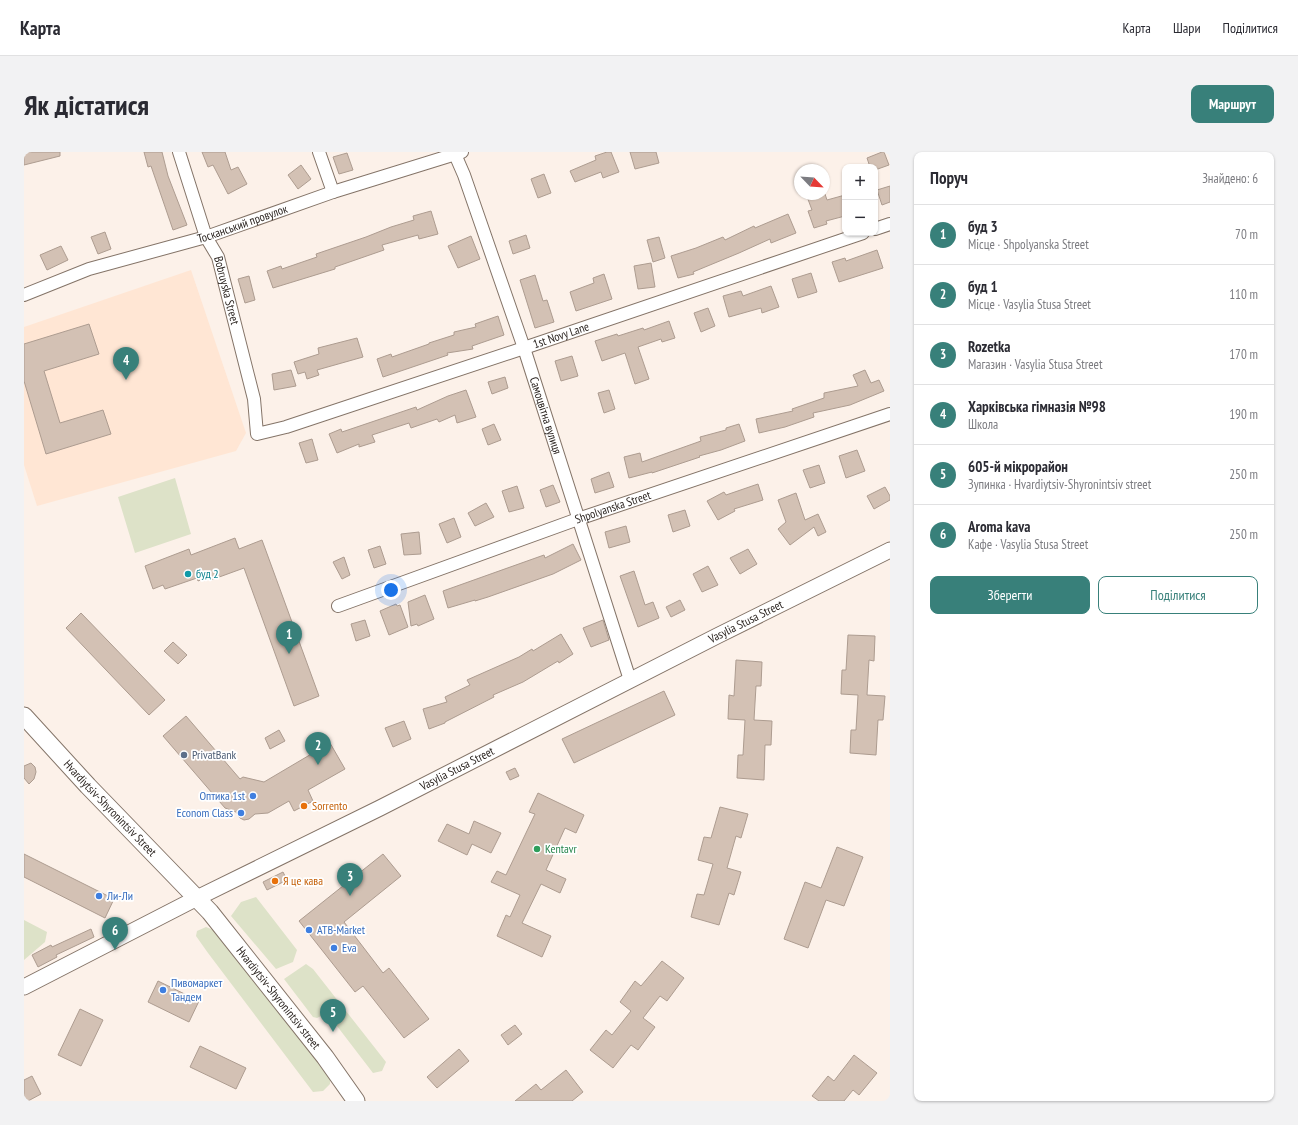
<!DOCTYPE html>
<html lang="uk">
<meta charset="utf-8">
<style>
body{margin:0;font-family:"PT Sans Narrow",sans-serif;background:#f2f2f3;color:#2b2b33}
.controls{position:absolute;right:12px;top:12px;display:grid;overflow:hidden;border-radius:8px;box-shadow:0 1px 3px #0004}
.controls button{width:36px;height:36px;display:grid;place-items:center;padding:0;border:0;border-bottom:1px solid #e1e1e2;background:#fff;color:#2b2b33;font:20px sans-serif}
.compass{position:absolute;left:770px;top:12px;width:36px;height:36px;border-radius:50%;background:#fff;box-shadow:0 1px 3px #0004;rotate:115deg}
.you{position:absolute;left:367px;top:438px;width:14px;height:14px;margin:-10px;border:3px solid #fff;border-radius:50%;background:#1a73e8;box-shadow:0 0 0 6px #1a73e833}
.badge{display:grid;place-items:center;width:26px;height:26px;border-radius:50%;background:#38807a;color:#fff;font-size:13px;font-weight:700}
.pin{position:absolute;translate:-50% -33px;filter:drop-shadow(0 1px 2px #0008)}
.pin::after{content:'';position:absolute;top:21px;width:14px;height:12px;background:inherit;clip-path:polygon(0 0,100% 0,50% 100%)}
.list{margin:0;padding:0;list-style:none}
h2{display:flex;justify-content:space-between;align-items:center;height:52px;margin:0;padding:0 16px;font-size:17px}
h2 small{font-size:13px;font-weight:400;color:#7c7c81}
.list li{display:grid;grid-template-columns:26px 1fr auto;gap:12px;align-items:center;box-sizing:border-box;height:60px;padding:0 16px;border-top:1px solid #e1e1e2}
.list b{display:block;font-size:15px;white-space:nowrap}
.list p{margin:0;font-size:13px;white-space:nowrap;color:#7c7c81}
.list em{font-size:13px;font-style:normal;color:#7c7c81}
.actions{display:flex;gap:8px;padding:12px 16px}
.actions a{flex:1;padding:9px 0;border:1px solid #38807a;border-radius:8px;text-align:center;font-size:14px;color:#38807a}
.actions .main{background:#38807a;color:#fff}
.map{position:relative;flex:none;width:866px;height:949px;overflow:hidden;border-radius:8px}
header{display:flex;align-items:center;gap:24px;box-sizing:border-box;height:56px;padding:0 20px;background:#fff;border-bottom:1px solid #e1e1e2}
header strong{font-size:19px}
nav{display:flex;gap:22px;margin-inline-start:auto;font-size:14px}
.intro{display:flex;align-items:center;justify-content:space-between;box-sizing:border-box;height:96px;padding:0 24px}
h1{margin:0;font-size:28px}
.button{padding:10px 18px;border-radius:8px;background:#38807a;color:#fff;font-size:14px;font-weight:700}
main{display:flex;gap:24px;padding:0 24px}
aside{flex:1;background:#fff;border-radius:8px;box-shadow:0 1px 3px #0004}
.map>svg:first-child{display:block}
.built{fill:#ffe6d4}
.green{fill:#dde2c8}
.building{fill:#d3c1b4;stroke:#ad9c90}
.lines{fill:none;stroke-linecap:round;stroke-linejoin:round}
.minor-casing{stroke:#847468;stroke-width:14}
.tertiary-casing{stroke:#847468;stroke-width:17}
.secondary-casing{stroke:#847468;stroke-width:19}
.minor{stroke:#fff;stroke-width:12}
.tertiary{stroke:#fff;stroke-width:15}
.secondary{stroke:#fff;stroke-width:17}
.culture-dot{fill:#0f9aa8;stroke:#fff;stroke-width:1.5}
.service-dot{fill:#5c6f8a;stroke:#fff;stroke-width:1.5}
.shop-dot{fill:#3f7fe0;stroke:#fff;stroke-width:1.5}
.food-dot{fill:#e8710a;stroke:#fff;stroke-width:1.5}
.leisure-dot{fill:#2e9e5b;stroke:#fff;stroke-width:1.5}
.labels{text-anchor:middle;stroke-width:3.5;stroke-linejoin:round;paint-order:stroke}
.street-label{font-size:12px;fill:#2b2420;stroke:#fff}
.culture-label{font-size:12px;fill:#0d838f;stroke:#fff;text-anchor:start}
.service-label{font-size:12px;fill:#4e5e75;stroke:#fff;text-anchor:start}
.shop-label{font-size:12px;fill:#366cbe;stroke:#fff;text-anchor:start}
.food-label{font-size:12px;fill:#c56008;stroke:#fff;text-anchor:start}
.leisure-label{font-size:12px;fill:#27864d;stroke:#fff;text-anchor:start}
</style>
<header>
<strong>Карта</strong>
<nav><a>Карта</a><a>Шари</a><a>Поділитися</a></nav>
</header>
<div class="intro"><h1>Як дістатися</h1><a class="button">Маршрут</a></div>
<main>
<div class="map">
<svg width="866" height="949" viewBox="0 0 866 949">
<rect width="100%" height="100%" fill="#fcf1e9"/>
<path class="built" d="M167,118L222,281L212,299L13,354L0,313V175Z"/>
<path class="green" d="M151,326L167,382L111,401L94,345Z
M232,745L273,798L269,810L252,817L207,764L217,750Z
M0,768L23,780L21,790L0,808Z
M182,775L192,779L306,924V932L299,939L289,940L184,801L172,784L173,779Z
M282,812L289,817L362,910L358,919L349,921L303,861L293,866L289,865L260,827Z"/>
<path class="building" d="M0,0H36V4L0,13Z
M120,0H138L144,24L163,73L149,78L127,14L124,15Z
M178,0H201L207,18L214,15L223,32L204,42L189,13L184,15Z
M583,0H587L595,20L579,26L577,20L551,30L546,19L572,8L571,4Z
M606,0H632L635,11L611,17Z
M858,0H860L865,13L851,18V15H846L843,6Z
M323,1L329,18L315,22L309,5Z
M277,13L287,27L274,37L264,23Z
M520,22L527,41L514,46L507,27Z
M866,34V50L858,53L853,38Z
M782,42H801L803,48L821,43V64L802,69L803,72L790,76L784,59L788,58Z
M407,59L414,82L395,87L394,83L358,93L360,98L311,115V117L249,136L243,119L257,114L258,117L293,105L292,102L342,85L367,75L390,68L389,64Z
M764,62L772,81L747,91L746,87L715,101L669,120L670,122L654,126L647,104L672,96L699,85L701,88L730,74L731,76Z
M81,80L87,97L74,102L67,85Z
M502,83L506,96L489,102L485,89Z
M447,84L456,107L434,116L424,94Z
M635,85L641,106L629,110L623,88Z
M37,94L44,108L23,118L16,103Z
M853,98L859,116L815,130L808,110L821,106L822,109Z
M627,111L631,135L614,137L610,114Z
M787,121L793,140L774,146L768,127Z
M580,122L588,147L552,159L546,140L570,131L569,126Z
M511,123L519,149L523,148L530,170L511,176L496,128Z
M225,124L231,148L221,151L214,127Z
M747,134L755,155L738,161L737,156L705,165L699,144L717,139L719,144Z
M684,156L691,174L677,180L670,161Z
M474,164L480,183L448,194L449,197L423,201L424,203L359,225L353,207L367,202L368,205L405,192V191L430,183V180L452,175L451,172Z
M645,169L651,186L638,190L637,187L614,195L625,227L611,232L601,201L578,209L571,189L593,182L594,184L619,176L620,178Z
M65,172L75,202L20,219L36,271L79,258L87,282L22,302L0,229V192Z
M333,186L339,205L293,218L295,223L283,227L281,220L274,222L270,210L295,202L294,196Z
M548,204L554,224L537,229L531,209Z
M267,218L272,234L250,238L248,222Z
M841,218L847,231L855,228L860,239L826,253L789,261L790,265L761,275L735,281L732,267L769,259L768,257L800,246V241L834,234L829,223Z
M481,225L484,236L468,242L464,230Z
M442,238L452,265L433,271L431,263L415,270L413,267L387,276L385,271L348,283L351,290L335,295V292L313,301L305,282L317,277L318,280L392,255L393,258L424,244Z
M585,238L591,257L580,261L574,241Z
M470,272L477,288L464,293L458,277Z
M715,272L721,289L697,298L675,304L676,305L628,321V320L605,326L600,305L616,301L618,310L677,289L676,285L702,278V276Z
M288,287L294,308L282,311L275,291Z
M833,298L841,319L822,326L815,304Z
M795,313L801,331L786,336L779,318Z
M585,320L590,335L571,341L567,327Z
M734,332L739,348L710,357L711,359L694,368L683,349L700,340L702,343Z
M529,333L536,350L522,355L516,338Z
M493,334L500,356L485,360L478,339Z
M861,335L866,344V348L850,357L843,344Z
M772,341L781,368L794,362L802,380L794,384L790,375L766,393L754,377L762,370L754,348Z
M462,351L470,365L451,374L444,361Z
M661,358L666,374L649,380L644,363Z
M430,366L437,385L423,391L415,372Z
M602,374L606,390L585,396L581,380Z
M395,380L397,402L380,403L377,382Z
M211,386L215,397L238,388L295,544L270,554L220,416L187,428L186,424L174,429L173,426L141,437L139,433L129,437L121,414L165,397L167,403Z
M549,392L557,408L529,422L464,445L451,449V448L424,456L419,439L520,403L521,406Z
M356,394L362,412L350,416L344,398Z
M724,397L733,412L716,422L706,406Z
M320,405L326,423L318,427L309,410Z
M684,414L694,433L678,440L669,422Z
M610,419L621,453L629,450L635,466L614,475L596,424Z
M401,443L410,467L394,474L393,472L387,474L384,450Z
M656,448L661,458L647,465L642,455Z
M372,452L373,454L376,453L384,475L365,483L356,459Z
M57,461L141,548L125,563L42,476Z
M341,468L346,484L332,489L327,472Z
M579,468L585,488L567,495L559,476Z
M537,482L549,502L535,511L534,509L499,530L469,543L470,545L421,570V571L405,577L399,557L423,550L421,545L446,533L443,528L495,505L508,497L509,499Z
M824,483L851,484L850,509L845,508L843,543L861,544L859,568H854L852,603L826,601L827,578H832L834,543L817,542L818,518H822Z
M149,490L163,503L154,512L140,499Z
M712,508L738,510L737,534H732L730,568L748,569L747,593H741L740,628L713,626L714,603H719L721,568L704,567L705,543L710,544Z
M640,539L651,563L550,611L538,587Z
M162,564L216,627L219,625L240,630L306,591L321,617L284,638L289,649L270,659L265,649L244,661L231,662L225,667L220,668L216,666L212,660L201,656L139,584Z
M380,569L387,587L369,595L361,576Z
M255,578L261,589L246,597L241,586Z
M7,611L11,615L12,620L10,627L5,632L0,626V614Z
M491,616L495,624L486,628L482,620Z
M514,641L560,663L552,681L541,676L522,718L542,727L536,741L517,732L498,771L527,784L518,805L473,784L482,763L486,765L496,743L467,730L473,719L482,723L511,662L505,660Z
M696,655L724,662L717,686L712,684L703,716L717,720L710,743L705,741L695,773L667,765L673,742L680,743L689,712L674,708L680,685L687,686Z
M450,669L477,681L467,701L448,692L443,703L414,689L423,672L445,682Z
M813,695L839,705L820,754L802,748L784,796L760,787L781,730L797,736Z
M0,702L90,747L81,766L0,725Z
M359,702L377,724L320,770L359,821L365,816L405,867L380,886L339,834L331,840L275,769Z
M259,720L263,728L243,738L239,730Z
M67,777L70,785L32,803L33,805L14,815L8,803L27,793L28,795Z
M638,809L660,826L643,849L636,844L619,866L631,875L614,898L607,893L589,916L566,898L582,878L588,883L607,859L596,850L611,829L617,834Z
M134,829L175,849L165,870L124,850Z
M56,857L79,868L57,914L34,903Z
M491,873L498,882L484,893L477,883Z
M176,894L222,916L212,937L166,915Z
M435,897L445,909L413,936L403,925Z
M830,903L853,921L835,943L829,938L820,949H795L788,944L804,924L810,929Z
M542,918L559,940L548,949H491L512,932L517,938Z
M8,924L17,942L4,949H0V928Z"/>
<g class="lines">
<g class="minor-casing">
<g id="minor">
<path id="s1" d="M155,0L182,85L194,105L230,247L233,282L262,275L500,196L839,81"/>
<path d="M295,0L309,40"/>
<path id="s2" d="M430,0L440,23L500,196L606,528"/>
<path d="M851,77L866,72"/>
<path id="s3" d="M0,143L65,117L182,85L309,40L438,0"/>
<path id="s4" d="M314,454L554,367L866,262"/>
</g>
</g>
<g class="tertiary-casing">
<g id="tertiary">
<path id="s5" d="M0,835L173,746L356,656L693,484L866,398"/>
</g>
</g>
<g class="secondary-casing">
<g id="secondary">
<path id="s6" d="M0,564L64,634L186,760L301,905L332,949"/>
</g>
</g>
<use href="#minor" class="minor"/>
<use href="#tertiary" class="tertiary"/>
<use href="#secondary" class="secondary"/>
</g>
<circle class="culture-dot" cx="164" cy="422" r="4"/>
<circle class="service-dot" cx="160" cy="603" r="4"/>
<g class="shop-dot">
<circle cx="229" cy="644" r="4"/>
<circle cx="217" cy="661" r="4"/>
<circle cx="75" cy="744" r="4"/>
<circle cx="285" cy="778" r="4"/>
<circle cx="310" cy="796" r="4"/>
<circle cx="139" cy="838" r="4"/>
</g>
<g class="food-dot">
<circle cx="280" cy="654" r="4"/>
<circle cx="251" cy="729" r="4"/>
</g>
<circle class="leisure-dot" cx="513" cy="697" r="4"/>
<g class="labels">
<g class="street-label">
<text dy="4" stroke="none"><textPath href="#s3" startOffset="230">Тосканський провулок</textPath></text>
<text dy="4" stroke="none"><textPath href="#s1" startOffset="147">Bobruyska Street</textPath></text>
<text dy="4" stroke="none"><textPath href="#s1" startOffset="614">1st Novy Lane</textPath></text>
<text dy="4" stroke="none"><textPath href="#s2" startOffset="279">Самоцвітна вулиця</textPath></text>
<text dy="4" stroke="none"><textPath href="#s4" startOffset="292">Shpolyanska Street</textPath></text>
<text dy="4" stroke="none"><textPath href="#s5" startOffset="809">Vasylia Stusa Street</textPath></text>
<text dy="4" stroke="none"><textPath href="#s5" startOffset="485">Vasylia Stusa Street</textPath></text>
<text dy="4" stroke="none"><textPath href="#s6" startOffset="126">Hvardiytsiv-Shyronintsiv Street</textPath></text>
<text dy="4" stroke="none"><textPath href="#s6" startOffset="380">Hvardiytsiv-Shyronintsiv street</textPath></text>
</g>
<g class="culture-label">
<text x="172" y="426">буд 2</text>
</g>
<g class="service-label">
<text x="168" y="607">PrivatBank</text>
</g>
<g class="shop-label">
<text x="221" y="648" text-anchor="end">Оптика 1st</text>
<text x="209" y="665" text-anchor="end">Econom Class</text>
<text x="83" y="748">Ли-Ли</text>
<text x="293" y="782">ATB-Market</text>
<text x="318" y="800">Eva</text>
<text x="147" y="835">Пивомаркет<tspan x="147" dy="14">Тандем</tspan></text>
</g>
<g class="food-label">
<text x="288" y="658">Sorrento</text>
<text x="259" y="733">Я це кава</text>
</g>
<g class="leisure-label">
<text x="521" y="701">Kentavr</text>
</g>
</g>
</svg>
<div class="controls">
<button>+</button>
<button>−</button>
</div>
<svg class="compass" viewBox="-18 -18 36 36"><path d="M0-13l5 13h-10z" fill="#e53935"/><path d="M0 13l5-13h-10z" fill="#7c7c81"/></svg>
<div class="you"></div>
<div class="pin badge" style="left:265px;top:502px">1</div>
<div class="pin badge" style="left:294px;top:613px">2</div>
<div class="pin badge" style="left:326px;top:744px">3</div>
<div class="pin badge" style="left:102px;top:228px">4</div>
<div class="pin badge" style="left:309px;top:880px">5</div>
<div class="pin badge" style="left:91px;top:798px">6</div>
</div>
<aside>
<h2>Поруч<small>Знайдено: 6</small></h2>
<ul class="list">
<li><span class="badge">1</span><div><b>буд 3</b><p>Місце · Shpolyanska Street</p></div><em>70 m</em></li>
<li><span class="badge">2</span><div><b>буд 1</b><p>Місце · Vasylia Stusa Street</p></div><em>110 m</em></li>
<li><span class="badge">3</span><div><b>Rozetka</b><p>Магазин · Vasylia Stusa Street</p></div><em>170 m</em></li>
<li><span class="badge">4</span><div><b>Харківська гімназія №98</b><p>Школа</p></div><em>190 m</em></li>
<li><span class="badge">5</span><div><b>605-й мікрорайон</b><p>Зупинка · Hvardiytsiv-Shyronintsiv street</p></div><em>250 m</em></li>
<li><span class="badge">6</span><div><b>Aroma kava</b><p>Кафе · Vasylia Stusa Street</p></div><em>250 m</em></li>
</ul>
<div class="actions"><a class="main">Зберегти</a><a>Поділитися</a></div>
</aside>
</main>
